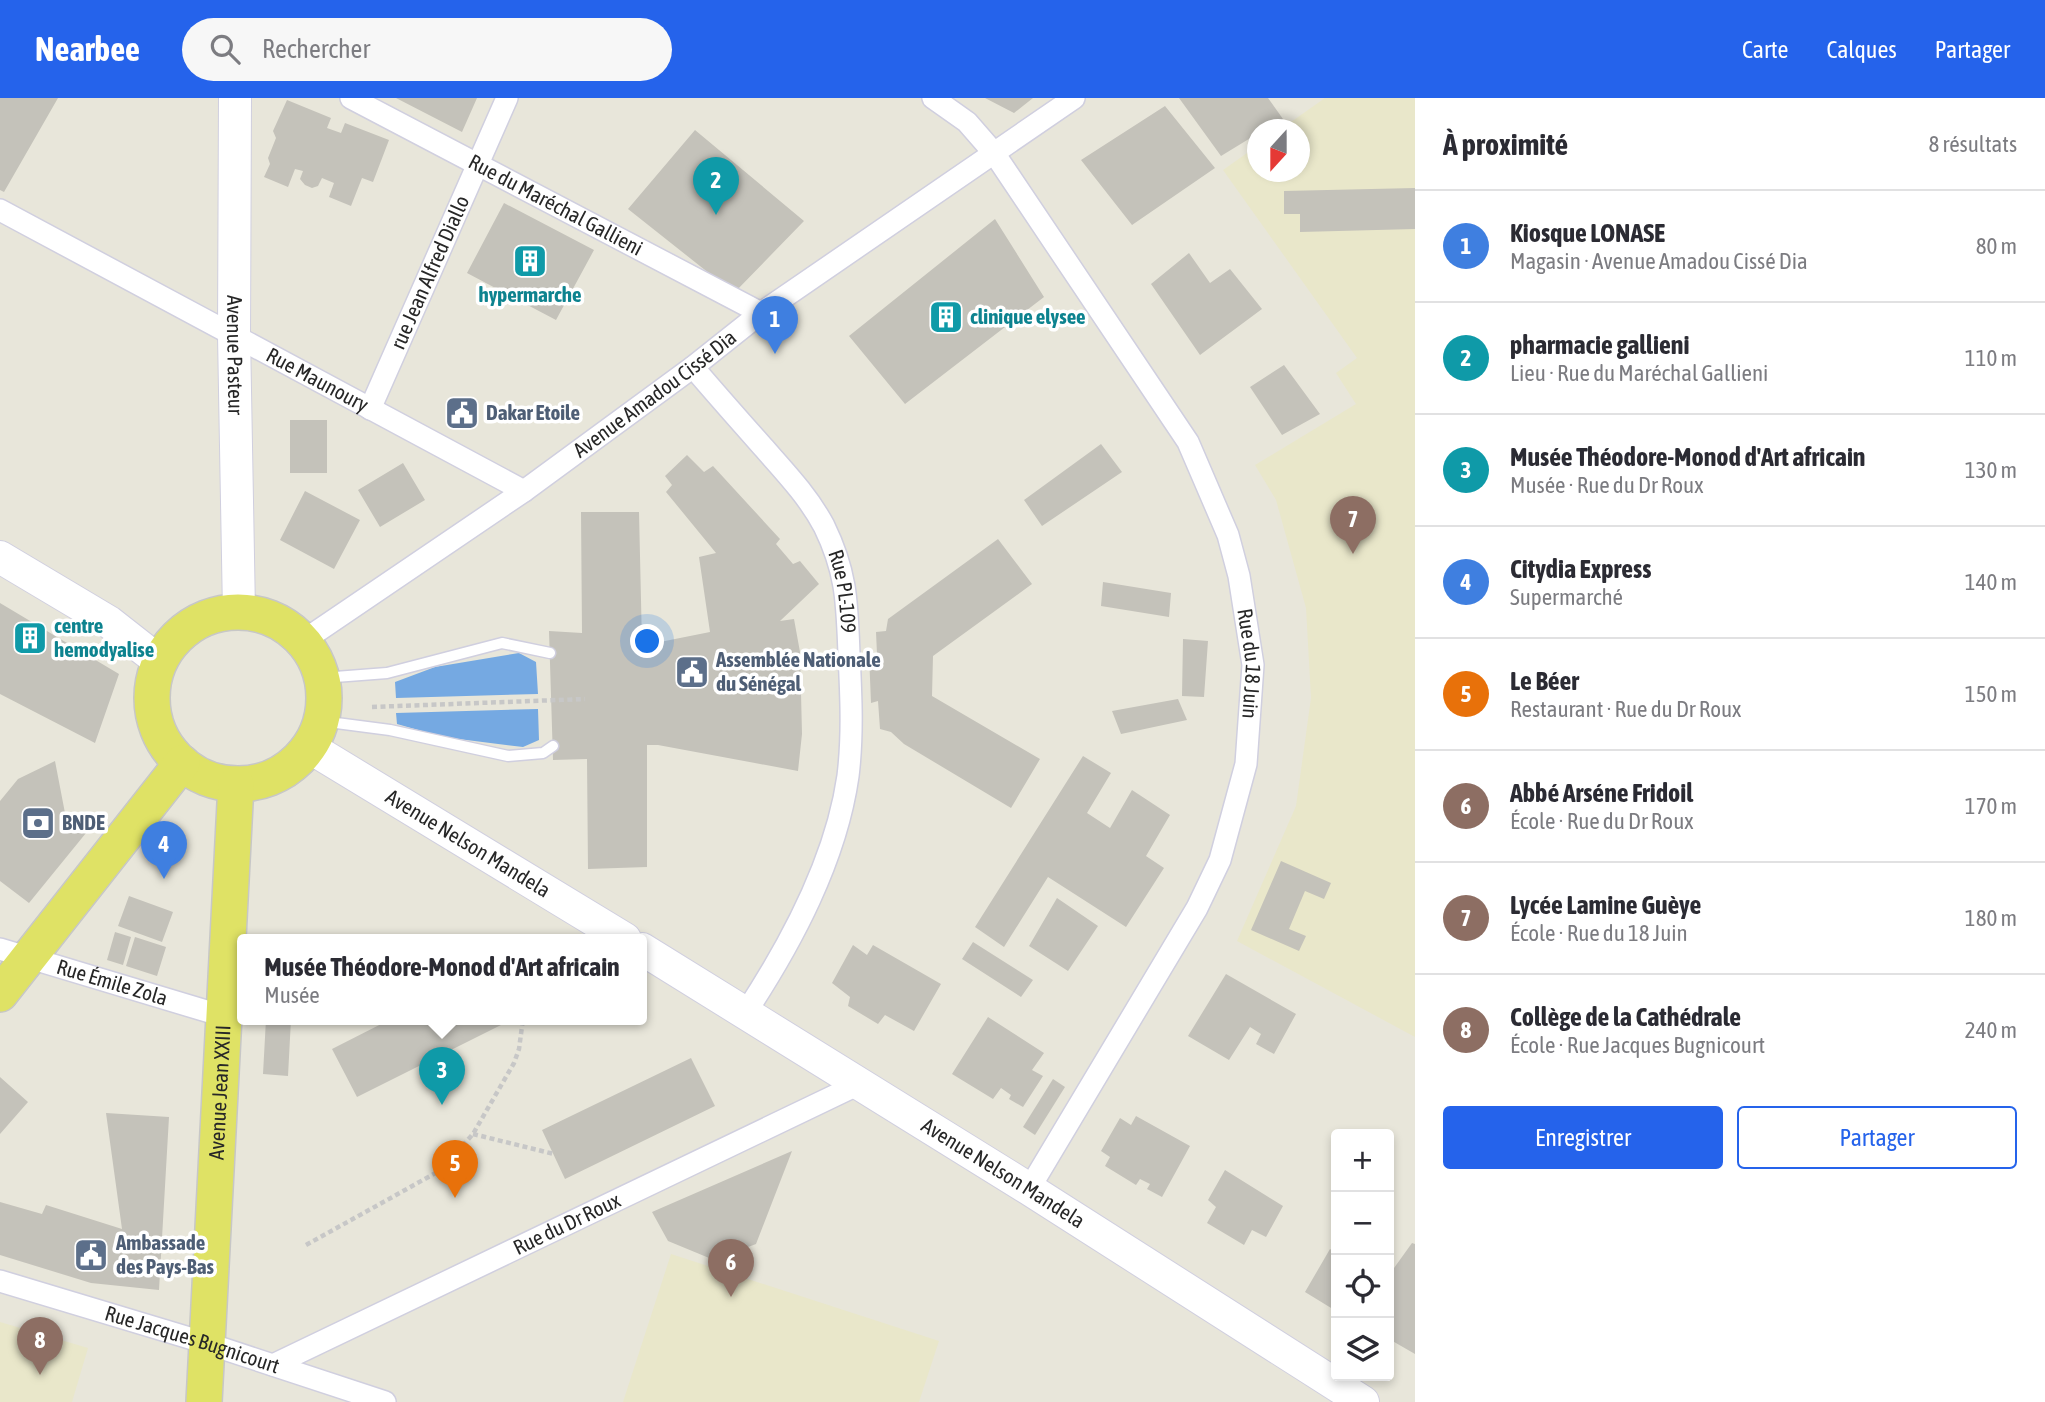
<!DOCTYPE html>
<html lang="fr">
<meta charset="utf-8">
<style>
body{margin:0;font-family:"Asap Condensed",sans-serif;background:#f7f7f7;color:#2b2b33}
.controls{position:absolute;right:21px;bottom:21px;display:grid;overflow:hidden;border-radius:7px;box-shadow:0 4px 10px #0003}
.controls button{width:63px;height:63px;display:grid;place-items:center;padding:0;border:0;border-bottom:2px solid #e1e1e2;background:#fff;color:#2b2b33;font:35px sans-serif}
.compass{position:absolute;left:1247px;top:21px;width:63px;height:63px;border-radius:50%;background:#fff;box-shadow:0 4px 10px #0003;rotate:201deg}
.you{position:absolute;left:648px;top:544px;width:24px;height:24px;margin:-18px;border:5px solid #fff;border-radius:50%;background:#1a73e8;box-shadow:0 0 0 10px #1a73e833}
.badge{display:grid;place-items:center;width:46px;height:46px;border-radius:50%;background:#2563eb;color:#fff;font-size:23px;font-weight:700}
.pin{position:absolute;translate:-50% -58px;filter:drop-shadow(0 2px 4px #0008)}
.pin::after{content:'';position:absolute;top:37px;width:24px;height:21px;background:inherit;clip-path:polygon(0 0,100% 0,50% 100%)}
.popup{position:absolute;left:237px;top:836px;width:410px;height:91px;box-sizing:border-box;display:grid;place-content:center;border-radius:7px;background:#fff;filter:drop-shadow(0 2px 5px #0005);font-size:23px;white-space:nowrap;color:#7c7c81}
.popup b{font-size:26px;color:#2b2b33}
.popup::after{content:'';position:absolute;left:50%;top:100%;margin-left:-14px;border:14px solid transparent;border-top-color:#fff}
.list{margin:0;padding:0;list-style:none}
h2{display:flex;justify-content:space-between;align-items:center;height:91px;margin:0;padding:0 28px;font-size:30px}
h2 small{font-size:23px;font-weight:400;color:#7c7c81}
.list li{display:grid;grid-template-columns:46px 1fr auto;gap:21px;align-items:center;box-sizing:border-box;height:112px;padding:0 28px;border-top:2px solid #e1e1e2}
.list b{display:block;font-size:26px;white-space:nowrap}
.list p{margin:0;font-size:23px;white-space:nowrap;color:#7c7c81}
.list em{font-size:23px;font-style:normal;color:#7c7c81}
.actions{display:flex;gap:14px;padding:21px 28px}
.actions a{flex:1;padding:16px 0;border:2px solid #2563eb;border-radius:7px;text-align:center;font-size:24px;color:#2563eb}
.actions .main{background:#2563eb;color:#fff}
.icon{flex:none;width:38px;height:38px;fill:none;stroke:currentColor;stroke-width:2;stroke-linecap:round;stroke-linejoin:round}
.map{position:relative;flex:none;width:1415px;height:1304px;overflow:hidden}
header{display:flex;align-items:center;gap:42px;box-sizing:border-box;height:98px;padding:0 35px;background:#2563eb;color:#fff}
header strong{font-size:33px}
nav{display:flex;gap:38px;margin-inline-start:auto;font-size:24px}
.search{width:490px;height:63px;background:#f7f7f7;display:flex;align-items:center;gap:18px;box-sizing:border-box;padding:0 24px;border-radius:38px;color:#7c7c81;font-size:26px}
main{display:flex}
aside{flex:1;background:#fff}
.map>svg:first-child{display:block}
.education{fill:#e9e7ca}
.water{fill:#75a9e2}
.building{fill:#c4c2ba}
.lines{fill:none;stroke-linecap:round;stroke-linejoin:round}
.lane-casing{stroke:#d0cfdf;stroke-width:13}
.street-casing{stroke:#d0cfdf;stroke-width:24}
.secondary-casing{stroke:#d0cfdf;stroke-width:34}
.primary-casing{stroke:#c7c7c7;stroke-width:38}
.path{stroke:#c7c7c7;stroke-width:4.5;stroke-dasharray:5 3.5;stroke-linecap:butt}
.lane{stroke:#fff;stroke-width:10}
.street{stroke:#fff;stroke-width:21}
.secondary{stroke:#fff;stroke-width:32}
.primary{stroke:#dfe265;stroke-width:35}
.labels{text-anchor:middle;stroke-width:7;stroke-linejoin:round;paint-order:stroke}
.street-label{font-size:21px;fill:#272727;stroke:#fff}
.culture-label{font-size:21px;font-weight:bold;fill:#0d838f;stroke:#fff;text-anchor:start}
.service-label{font-size:21px;font-weight:bold;fill:#4e5e75;stroke:#fff;text-anchor:start}
</style>
<header>
<strong>Nearbee</strong>
<div class="search"><svg class="icon" aria-label="search" viewBox="0 0 24 24"><circle cx="10" cy="10" r="6"/><path d="M15 15l6 6"/></svg>Rechercher</div>
<nav><a>Carte</a><a>Calques</a><a>Partager</a></nav>
</header>
<main>
<div class="map">
<svg width="1415" height="1304" viewBox="0 0 1415 1304">
<rect width="100%" height="100%" fill="#e8e6da"/>
<path class="education" d="M1325,0H1415V939L1237,843L1296,708L1311,600L1306,510L1276,402L1255,367L1356,306L1336,275L1357,260L1223,72L1257,48L1258,74H1300V32L1281,31Z
M671,1156L939,1243L919,1304H623Z
M0,1224L88,1250L72,1304H0Z"/>
<path class="water" d="M519,555L536,564L538,596L396,600L395,584L435,569Z
M538,611L539,642L523,649L443,639L397,626L396,615Z"/>
<path class="building" d="M0,0H58L4,94L0,92Z
M396,0H477L462,34Z
M985,0H1033L1014,15Z
M1179,0H1268L1283,21L1265,32H1257V36L1221,58Z
M287,2L331,20L327,30L341,35L345,25L389,42L373,84L362,80L351,108L329,99L334,85L322,80L318,88L312,90L305,87L300,81L303,73L295,71L288,89L264,79L270,66L268,60L276,40L273,33Z
M1165,8L1215,70L1132,127L1081,62Z
M695,32L804,123L734,195L628,111Z
M1415,90V131L1300,134V116H1284V93Z
M504,105L594,152L556,222L467,175Z
M995,121L1044,199L905,306L849,238Z
M1189,155L1210,185L1230,171L1262,211L1200,257L1151,186Z
M1284,267L1320,316L1282,337L1250,289Z
M290,322H327V375H290Z
M1101,346L1122,374L1042,428L1024,402Z
M687,357L704,374L713,368L780,441L776,446L793,466L800,463L819,486L780,523L794,521L800,554L802,636L798,673L658,647H647V769L588,771L587,661L553,662L549,533L582,535L581,414H639L642,546L655,545L710,534L699,459L716,455L666,394L672,387L665,378Z
M403,365L425,402L380,429L358,392Z
M305,393L360,422L334,471L280,442Z
M998,441L1032,486L933,558L932,598L1040,661L1011,710L904,646L891,634L880,631L878,603L871,605L869,556H877L876,534L886,533L888,521Z
M1103,484L1171,495L1169,519L1101,508Z
M0,505L119,576L95,645L0,596Z
M1183,541L1208,543L1204,599L1182,598Z
M1178,601L1187,622L1121,636L1112,613Z
M1083,658L1111,675L1087,715L1110,730L1132,692L1170,717L1146,758L1164,770L1126,829L1048,779L1004,849L975,829Z
M55,663L65,715L86,735L29,805L0,783V703L18,681Z
M1281,763L1331,785L1324,801L1305,793L1289,831L1306,838L1299,853L1251,832Z
M129,798L173,814L162,844L118,828Z
M1057,800L1098,828L1068,873L1029,848Z
M115,834L131,839L123,867L107,862Z
M135,839L166,849L157,878L126,868Z
M973,844L1033,882L1021,899L962,861Z
M853,847L867,857L873,847L941,886L914,933L885,917L878,926L848,908L850,899L832,885Z
M1226,876L1296,916L1274,956L1256,946L1261,936L1250,929L1229,962L1188,938Z
M988,919L1044,955L1032,972L1043,978L1023,1009L1009,1001L1011,997L1001,990L993,1001L952,976Z
M266,921H291L288,978L263,976Z
M391,921H506L507,924L357,999L332,951Z
M691,960L715,1008L565,1081L542,1032Z
M0,979L28,1004L0,1036Z
M1053,981L1065,989L1035,1037L1023,1029Z
M106,1015L169,1019L159,1192L91,1185L0,1157V1104L42,1116L46,1107L122,1131Z
M1136,1018L1190,1048L1162,1099L1147,1091L1150,1086L1140,1081L1136,1087L1105,1068L1110,1059L1101,1053L1120,1020L1131,1027Z
M792,1053L756,1146L714,1162L668,1143L652,1114Z
M1225,1072L1283,1108L1266,1139L1252,1132L1244,1147L1207,1125L1216,1109L1208,1102Z
M1412,1145L1415,1146V1256L1389,1241V1177Z
M1330,1151L1336,1155V1213L1305,1194Z"/>
<g class="lines">
<g class="lane-casing">
<path id="lane" d="M322,580L387,575L502,545L550,555
M321,623L390,632L508,658L543,655L553,648"/>
</g>
<g class="street-casing">
<g id="street">
<path id="s1" d="M351,0L761,215"/>
<path id="s2" d="M933,0L967,24L994,55L1188,344L1228,437L1239,478L1253,567L1246,666L1220,762L1197,810L1029,1091"/>
<path id="s3" d="M0,112L524,393"/>
<path id="s4" d="M693,269C716,296 739,322 763,349C785,374 808,398 824,428C847,475 847,505 849,556C851,597 853,637 848,678C836,762 792,844 746,914"/>
<path id="s5" d="M370,311L507,0"/>
<path id="s6" d="M303,543L524,393L693,269L761,215L1074,0"/>
<path id="s7" d="M0,851L223,918"/>
<path id="s8" d="M0,1183L206,1245L385,1304"/>
<path id="s9" d="M273,1267L859,986"/>
</g>
</g>
<g class="secondary-casing">
<g id="secondary">
<path id="s10" d="M235,0L234,237L239,514"/>
<path d="M0,459L109,524L160,564"/>
<path id="s11" d="M309,649L625,841"/>
<path id="s12" d="M642,851L1029,1091L1363,1304"/>
</g>
</g>
<g class="primary-casing">
<g id="primary">
<circle cx="238" cy="600" r="86"/>
<path d="M0,896L182,665"/>
<path id="s13" d="M204,1304L236,686"/>
</g>
</g>
<path class="path" d="M372,609L585,601
M473,1036L554,1056
M306,1147L441,1072L473,1036L514,965L519,951L523,921"/>
<use href="#lane" class="lane"/>
<use href="#street" class="street"/>
<use href="#secondary" class="secondary"/>
<use href="#primary" class="primary"/>
</g>
<defs>
<g id="building-square" transform="scale(1.75)"><rect x="-9" y="-9" width="18" height="18" rx="4" fill="#0f9aa8" stroke="#fff"/><path d="M-4-6H4V6H1V3H-1V6H-4ZM-2.5-4.3h1.7v1.8h-1.7ZM.8-4.3h1.7v1.8H.8ZM-2.5-1h1.7V.8h-1.7ZM.8-1h1.7V.8H.8Z" fill="#fff"/></g>
<g id="civic-square" transform="scale(1.75)"><rect x="-9" y="-9" width="18" height="18" rx="4" fill="#5c6f8a" stroke="#fff"/><path d="M-.6-6.5H3V-4.5H.6V-3L4-1V1h2V6H-6V1h2V-1L-.6-3ZM-1.2 2.5V6h2.4V2.5Z" fill="#fff"/></g>
<g id="bank-square" transform="scale(1.75)"><rect x="-9" y="-9" width="18" height="18" rx="4" fill="#5c6f8a" stroke="#fff"/><path d="M-6-4H6V4H-6ZM0-2.3a2.3 2.3 0 1 0 0 4.6a2.3 2.3 0 1 0 0-4.6Z" fill="#fff"/></g>
</defs>
<g fill-rule="evenodd">
<use href="#building-square" x="530" y="163"/>
<use href="#building-square" x="946" y="219"/>
<use href="#civic-square" x="462" y="315"/>
<use href="#building-square" x="30" y="540"/>
<use href="#civic-square" x="692" y="574"/>
<use href="#bank-square" x="38" y="725"/>
<use href="#civic-square" x="91" y="1157"/>
</g>
<g class="labels">
<g class="street-label">
<text dy="7" stroke="none"><textPath href="#s1" startOffset="231">Rue du Maréchal Gallieni</textPath></text>
<text dy="7" stroke="none"><textPath href="#s5" startOffset="149">rue Jean Alfred Diallo</textPath></text>
<text dy="7" stroke="none"><textPath href="#s10" startOffset="257">Avenue Pasteur</textPath></text>
<text dy="7" stroke="none"><textPath href="#s3" startOffset="360">Rue Maunoury</textPath></text>
<text dy="7" stroke="none"><textPath href="#s6" startOffset="430">Avenue Amadou Cissé Dia</textPath></text>
<text dy="7" stroke="none"><textPath href="#s4" startOffset="275">Rue PL-109</textPath></text>
<text dy="7" stroke="none"><textPath href="#s2" startOffset="663">Rue du 18 Juin</textPath></text>
<text dy="7" stroke="none"><textPath href="#s11" startOffset="186">Avenue Nelson Mandela</textPath></text>
<text dy="7" stroke="none"><textPath href="#s7" startOffset="117">Rue Émile Zola</textPath></text>
<text dy="7" stroke="none"><textPath href="#s13" startOffset="310">Avenue Jean XXIII</textPath></text>
<text dy="7" stroke="none"><textPath href="#s12" startOffset="425">Avenue Nelson Mandela</textPath></text>
<text dy="7" stroke="none"><textPath href="#s9" startOffset="326">Rue du Dr Roux</textPath></text>
<text dy="7" stroke="none"><textPath href="#s8" startOffset="201">Rue Jacques Bugnicourt</textPath></text>
</g>
<g class="culture-label">
<text x="530" y="204" text-anchor="middle">hypermarche</text>
<text x="970" y="226">clinique elysee</text>
<text x="54" y="535">centre<tspan x="54" dy="24">hemodyalise</tspan></text>
</g>
<g class="service-label">
<text x="486" y="322">Dakar Etoile</text>
<text x="716" y="569">Assemblée Nationale<tspan x="716" dy="24">du Sénégal</tspan></text>
<text x="62" y="732">BNDE</text>
<text x="116" y="1152">Ambassade<tspan x="116" dy="24">des Pays-Bas</tspan></text>
</g>
</g>
</svg>
<div class="controls">
<button>+</button>
<button>−</button>
<button><svg class="icon" aria-label="locate" viewBox="0 0 24 24"><circle cx="12" cy="12" r="6"/><path d="M12 2v4M12 18v4M2 12h4M18 12h4"/></svg></button>
<button><svg class="icon" aria-label="layers" viewBox="0 0 24 24"><path d="M12 4l9 5-9 5-9-5zM3 14l9 5 9-5"/></svg></button>
</div>
<svg class="compass" viewBox="-18 -18 36 36"><path d="M0-13l5 13h-10z" fill="#e53935"/><path d="M0 13l5-13h-10z" fill="#7c7c81"/></svg>
<div class="you"></div>
<div class="pin badge" style="left:775px;top:256px;background:#3f7fe0">1</div>
<div class="pin badge" style="left:716px;top:117px;background:#0f9aa8">2</div>
<div class="pin badge" style="left:442px;top:1007px;background:#0f9aa8">3</div>
<div class="popup"><b>Musée Théodore-Monod d'Art africain</b>Musée</div>
<div class="pin badge" style="left:164px;top:781px;background:#3f7fe0">4</div>
<div class="pin badge" style="left:455px;top:1100px;background:#e8710a">5</div>
<div class="pin badge" style="left:731px;top:1199px;background:#8d6e63">6</div>
<div class="pin badge" style="left:1353px;top:456px;background:#8d6e63">7</div>
<div class="pin badge" style="left:40px;top:1277px;background:#8d6e63">8</div>
</div>
<aside>
<h2>À proximité<small>8 résultats</small></h2>
<ul class="list">
<li><span class="badge" style="background:#3f7fe0">1</span><div><b>Kiosque LONASE</b><p>Magasin · Avenue Amadou Cissé Dia</p></div><em>80 m</em></li>
<li><span class="badge" style="background:#0f9aa8">2</span><div><b>pharmacie gallieni</b><p>Lieu · Rue du Maréchal Gallieni</p></div><em>110 m</em></li>
<li><span class="badge" style="background:#0f9aa8">3</span><div><b>Musée Théodore-Monod d'Art africain</b><p>Musée · Rue du Dr Roux</p></div><em>130 m</em></li>
<li><span class="badge" style="background:#3f7fe0">4</span><div><b>Citydia Express</b><p>Supermarché</p></div><em>140 m</em></li>
<li><span class="badge" style="background:#e8710a">5</span><div><b>Le Béer</b><p>Restaurant · Rue du Dr Roux</p></div><em>150 m</em></li>
<li><span class="badge" style="background:#8d6e63">6</span><div><b>Abbé Arséne Fridoil</b><p>École · Rue du Dr Roux</p></div><em>170 m</em></li>
<li><span class="badge" style="background:#8d6e63">7</span><div><b>Lycée Lamine Guèye</b><p>École · Rue du 18 Juin</p></div><em>180 m</em></li>
<li><span class="badge" style="background:#8d6e63">8</span><div><b>Collège de la Cathédrale</b><p>École · Rue Jacques Bugnicourt</p></div><em>240 m</em></li>
</ul>
<div class="actions"><a class="main">Enregistrer</a><a>Partager</a></div>
</aside>
</main>
